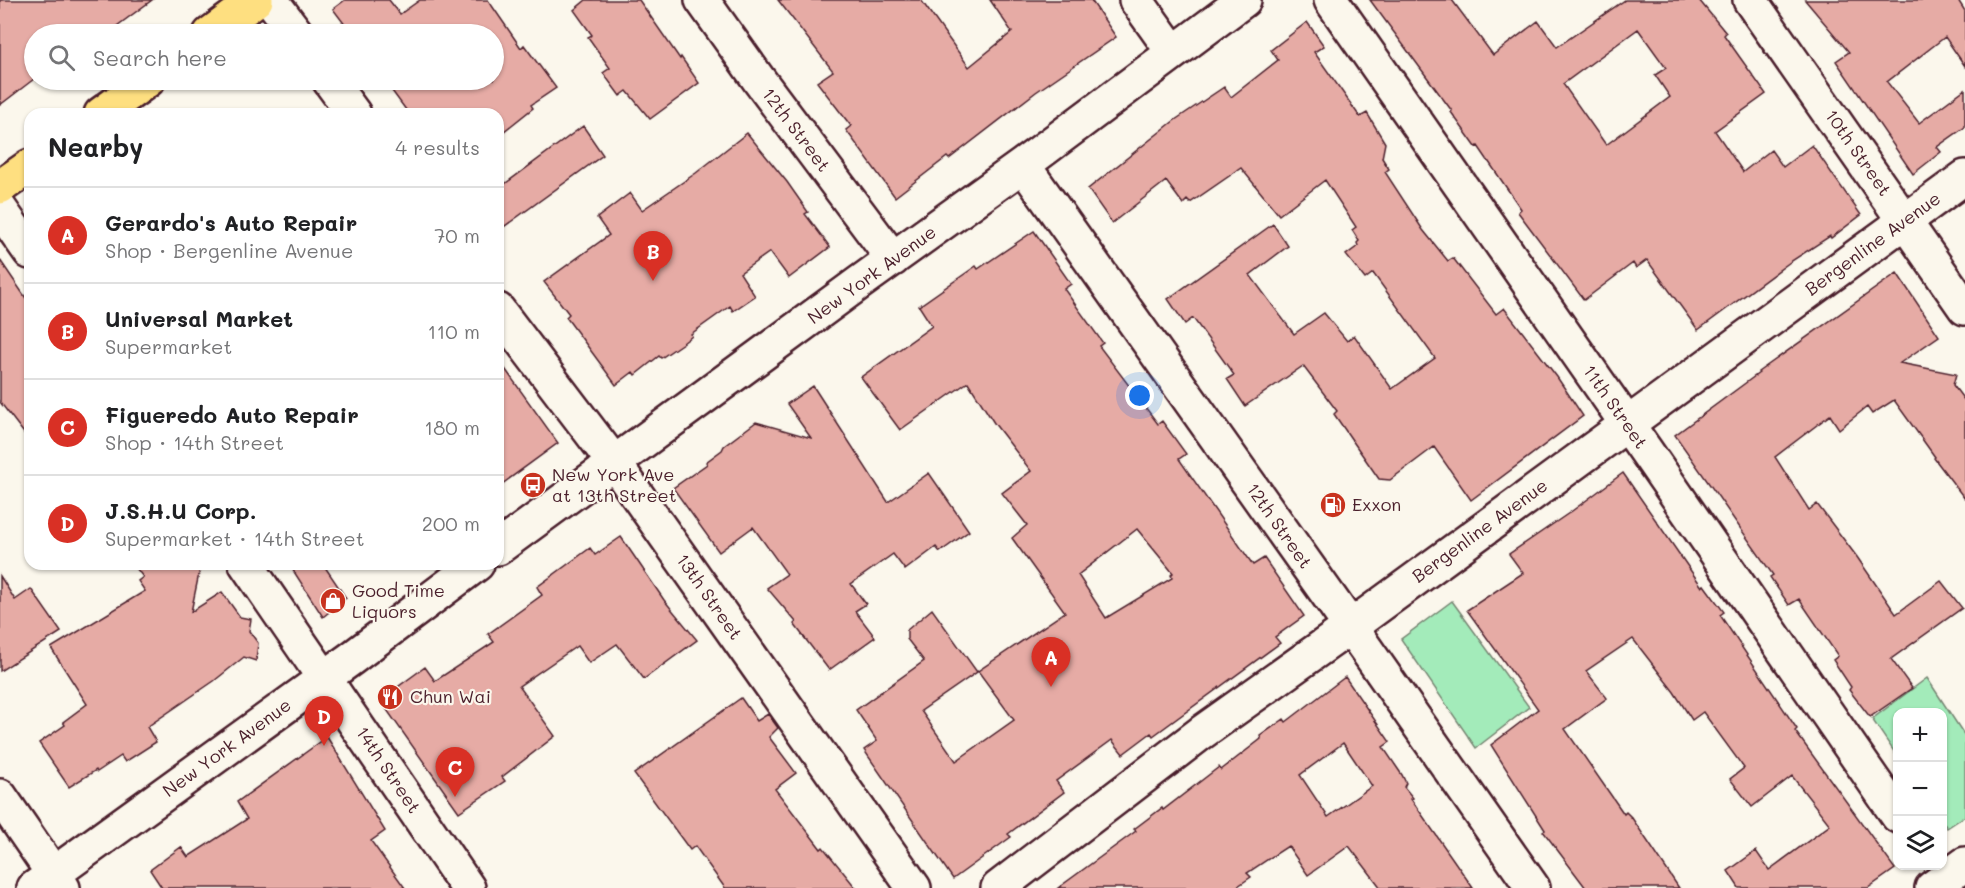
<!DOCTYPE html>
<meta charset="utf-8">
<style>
body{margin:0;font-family:Mali,sans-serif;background:#f6f6f6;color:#202124}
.controls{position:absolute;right:18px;bottom:18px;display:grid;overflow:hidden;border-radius:12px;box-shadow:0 2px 4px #0004}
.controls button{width:54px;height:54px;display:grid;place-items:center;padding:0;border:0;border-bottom:2px solid #e0e0e0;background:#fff;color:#202124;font:30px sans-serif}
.you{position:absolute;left:1140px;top:396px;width:21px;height:21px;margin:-15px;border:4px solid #fff;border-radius:50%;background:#1a73e8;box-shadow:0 0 0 9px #1a73e833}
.badge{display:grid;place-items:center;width:39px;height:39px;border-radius:50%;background:#d93025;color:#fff;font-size:20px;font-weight:700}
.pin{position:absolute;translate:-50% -50px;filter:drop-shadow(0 2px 3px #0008)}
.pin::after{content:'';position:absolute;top:32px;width:21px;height:18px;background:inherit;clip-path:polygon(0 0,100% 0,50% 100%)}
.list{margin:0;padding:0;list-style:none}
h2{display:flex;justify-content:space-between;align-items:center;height:78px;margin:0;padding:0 24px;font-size:26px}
h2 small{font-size:20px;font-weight:400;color:#757577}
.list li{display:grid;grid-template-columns:39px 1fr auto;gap:18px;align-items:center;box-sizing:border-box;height:96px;padding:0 24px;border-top:2px solid #e0e0e0}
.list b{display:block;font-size:22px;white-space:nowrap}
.list p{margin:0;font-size:20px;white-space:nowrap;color:#757577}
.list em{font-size:20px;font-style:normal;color:#757577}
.icon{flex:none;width:33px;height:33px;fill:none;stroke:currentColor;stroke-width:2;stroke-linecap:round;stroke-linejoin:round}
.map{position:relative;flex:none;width:1965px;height:888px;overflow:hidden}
.search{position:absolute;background:#fff;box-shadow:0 2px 4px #0004;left:24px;top:24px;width:480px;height:66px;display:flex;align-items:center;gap:15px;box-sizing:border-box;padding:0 21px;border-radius:33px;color:#757577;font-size:22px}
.panel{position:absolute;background:#fff;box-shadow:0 2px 4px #0004;left:24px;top:108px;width:480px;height:462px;border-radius:18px}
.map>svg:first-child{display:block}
.green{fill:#a3ebba;stroke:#768572;stroke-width:1.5}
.building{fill:#e6aba5;stroke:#4a1f2b;stroke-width:1.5;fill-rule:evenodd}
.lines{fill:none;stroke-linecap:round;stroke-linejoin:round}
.minor-casing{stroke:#4a1f2b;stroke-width:38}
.major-casing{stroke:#4a1f2b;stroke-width:38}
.minor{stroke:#fbf7ec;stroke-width:33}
.major{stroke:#fedf80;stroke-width:33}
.labels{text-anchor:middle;stroke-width:4.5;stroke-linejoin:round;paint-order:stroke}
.street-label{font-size:18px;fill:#4a1f2b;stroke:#fbf7ec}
.poi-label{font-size:18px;fill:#4a1f2b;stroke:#fbf7ec;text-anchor:start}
</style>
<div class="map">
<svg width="1965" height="888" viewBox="0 0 1965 888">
<rect width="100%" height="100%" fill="#fbf7ec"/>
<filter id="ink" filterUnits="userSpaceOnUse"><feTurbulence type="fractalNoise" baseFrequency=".0167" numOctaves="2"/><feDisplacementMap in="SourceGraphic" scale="12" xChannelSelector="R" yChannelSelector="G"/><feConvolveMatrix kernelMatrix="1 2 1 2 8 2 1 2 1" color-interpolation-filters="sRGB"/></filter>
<g filter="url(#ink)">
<path class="green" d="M1452,601L1529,707L1476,748L1401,639Z
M1927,678L1965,736V816L1947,828L1942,821V712H1898L1897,756L1872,719Z"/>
<path class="building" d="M0,0H152L106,34H34V79L0,105Z
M345,0H389L400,14L420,0H488L521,48L524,45L556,88L531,105L533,108L498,136V114H409L384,80H494V34H352L333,9Z
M586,0H639L680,59L681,57L699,83L650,119L627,91L620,96L603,73L610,68L588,37L592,35L574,10Z
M778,0H921L969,67L1012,32L990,0H1091L1116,37L1036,92L949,159L947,157L895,197L846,130L851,126L817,82L833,71Z
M1370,0H1452L1493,55L1538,21L1557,47L1625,0H1699L1726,33L1724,35L1766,94L1715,131L1743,172L1771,150L1783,167L1812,145L1861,215L1831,238L1830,236L1790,262L1698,330L1647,260L1636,268L1633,263L1584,300L1518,212L1521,209L1478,146L1476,147L1451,112L1452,111ZM1638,29L1666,68L1655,75L1670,97L1606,145L1563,84Z
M1805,0H1958L1965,11V66L1945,37L1887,82L1919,123L1965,89V127L1937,147L1941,152L1913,174L1836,61L1849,52Z
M1307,22L1324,46L1314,52L1360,117L1367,113L1385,143L1382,158L1389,169L1385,172L1423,230L1448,261L1453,258L1496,314L1504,308L1557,377L1583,416L1471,500L1434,447L1390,480L1379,479L1334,414L1337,411L1303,366L1245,406L1227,379L1234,375L1193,318L1185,324L1168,299L1273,224L1288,246L1250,275L1294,334L1324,313L1347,341L1354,335L1392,389L1435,358L1373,273L1365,279L1346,255L1358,246L1357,243L1359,241L1352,230L1356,227L1325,180L1279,215L1241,168L1190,203L1187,200L1183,204L1166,181L1112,223L1088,189L1175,120L1224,87L1231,97L1278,60L1271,50Z
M583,126L603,155L498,231V189Z
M747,133L787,182L808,212L805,214L830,247L789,278L770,252L740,273L755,296L733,311L730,306L691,334L692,336L683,343L661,358L659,356L635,375L633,372L616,385L566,317L569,314L544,282L609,235L597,218L630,193L642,210L696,173Z
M1034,231L1071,284L1064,289L1103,343L1099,346L1158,424L1162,421L1186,454L1179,459L1253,565L1264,558L1304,616L1275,637L1280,643L1153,736L1151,733L1123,754L1112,740L1056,781L1064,792L1008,834L1011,837L953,879L864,750L877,741L856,710L924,661L907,639V630L932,609L977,672L921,711L956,761L1014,720L978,671L1065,612L1012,538L1027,525L1002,493L1031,471L994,423L968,382L900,430L861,377L932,326L919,306L976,266L978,269ZM1137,529L1173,573L1171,575L1172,578L1106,618L1078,575Z
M0,260L30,304V441L0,402Z
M1897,273L1939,336L1900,363L1956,374L1953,385L1965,401V499L1934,458L1935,457L1894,400L1872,414L1867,407L1839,429L1830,415L1775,457L1809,510L1817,504L1857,557L1896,614L1941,581L1962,608L1891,659L1912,688L1870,717L1849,690L1851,687L1833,660L1838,656L1799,599L1789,605L1770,577L1773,575L1675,435L1759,373L1758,372Z
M498,359L558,443L498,487Z
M813,386L888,502L929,473L969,531L940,552L936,547L905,570L893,554L851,584L866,604L855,611L875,637L829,670L794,624L796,622L767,588L787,574L753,527L719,552L673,488L707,464L706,462L722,450L724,446L756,422L811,438L787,404Z
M1623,473L1702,587L1704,585L1724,612L1720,615L1797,729L1795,731L1895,869L1868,888H1739L1728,871L1756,851L1769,870L1830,825L1792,776L1752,807L1730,779L1744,768L1703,712L1692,720L1674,692L1633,639L1586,671L1607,698L1565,729L1624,814L1626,812L1632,818L1679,888H1586L1543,831L1545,830L1491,745L1538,709L1467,610L1523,573L1509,554L1572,511Z
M621,537L664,600L697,640L644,679L617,644L589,663L577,646L519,686L555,736L502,777L505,781L459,812L380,700L425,667L435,681L494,642L488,634L542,595L537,587L590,548L595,555Z
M133,564H201L191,612L222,592L240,617L251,619L249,631L258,643L256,661L244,657L214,681L147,727L156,742L125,762L121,756L97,772L96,770L69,787L39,743L65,725L63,722L87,704L51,648L145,591L138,581L143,577Z
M289,564H323L346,598L323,617Z
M0,576L15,600L31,589L61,632L0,671Z
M1345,677L1390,742L1383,747L1402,775L1406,783L1404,787L1413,798L1411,799L1473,888H1381L1349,846L1308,875L1288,846L1247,873L1251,877L1235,888H1058L1136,831L1134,829L1162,808L1163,810L1219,767L1221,770L1261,739L1260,736L1284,719L1286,722ZM1343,743L1372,786L1328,817L1300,775Z
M741,698L757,721L768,714L778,728L769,737L796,773L775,789L821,849L823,847L856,888H725L695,846L690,850L634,774Z
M327,737L385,831L371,841L405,888H162L150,870L181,847L188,857L247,819L237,802Z"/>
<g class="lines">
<g class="minor-casing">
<path id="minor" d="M271,0L297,34
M702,0L759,80L893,259
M1136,0L1173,52
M1331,0L1648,454L1898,816
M1750,0L1965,308
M329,80L354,114
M1023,165L1333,602L1533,888
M0,209L30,252
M498,310L615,464L914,888
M498,548L859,283L1023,165L1244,0
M246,564L468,888
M0,796L63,888
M34,888L352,658L477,564
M998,888L1201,733L1350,627L1965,177
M1932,888L1965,864"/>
</g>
<g class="major-casing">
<path id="major" d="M210,34L256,0
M101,114L148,80
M0,187L30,166"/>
</g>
<use href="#minor" class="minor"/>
<use href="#major" class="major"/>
</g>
</g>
<defs>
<g id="bus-disc" transform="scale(1.35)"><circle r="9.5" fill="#c8321e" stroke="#fbf7ec"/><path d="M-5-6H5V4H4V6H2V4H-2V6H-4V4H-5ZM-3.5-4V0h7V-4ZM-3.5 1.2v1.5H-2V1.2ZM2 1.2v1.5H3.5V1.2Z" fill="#fff"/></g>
<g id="fuel-disc" transform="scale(1.35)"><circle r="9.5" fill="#c8321e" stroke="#fbf7ec"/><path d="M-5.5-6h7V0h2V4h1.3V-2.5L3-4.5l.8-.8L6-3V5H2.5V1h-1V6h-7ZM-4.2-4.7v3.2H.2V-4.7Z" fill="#fff"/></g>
<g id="shop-disc" transform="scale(1.35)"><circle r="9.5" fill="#c8321e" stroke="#fbf7ec"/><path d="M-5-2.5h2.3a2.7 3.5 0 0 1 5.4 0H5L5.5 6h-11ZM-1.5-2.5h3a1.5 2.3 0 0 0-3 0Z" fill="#fff"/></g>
<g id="restaurant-disc" transform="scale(1.35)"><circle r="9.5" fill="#c8321e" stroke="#fbf7ec"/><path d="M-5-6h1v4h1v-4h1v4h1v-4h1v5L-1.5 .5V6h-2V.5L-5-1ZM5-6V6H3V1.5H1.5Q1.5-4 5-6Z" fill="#fff"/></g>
</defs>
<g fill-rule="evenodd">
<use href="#bus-disc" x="533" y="485"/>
<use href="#fuel-disc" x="1333" y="505"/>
<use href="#shop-disc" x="333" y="601"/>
<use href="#restaurant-disc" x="390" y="697"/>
</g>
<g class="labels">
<g class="street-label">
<text transform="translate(796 130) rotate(53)" y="6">12th Street</text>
<text transform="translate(1858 153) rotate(55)" y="6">10th Street</text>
<text transform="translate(1873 244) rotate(-36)" y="6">Bergenline Avenue</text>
<text transform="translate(872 275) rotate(-36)" y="6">New York Avenue</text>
<text transform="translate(1615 407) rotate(55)" y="6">11th Street</text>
<text transform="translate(1279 526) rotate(55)" y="6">12th Street</text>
<text transform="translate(1480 531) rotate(-36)" y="6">Bergenline Avenue</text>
<text transform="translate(709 597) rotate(55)" y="6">13th Street</text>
<text transform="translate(227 748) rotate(-36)" y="6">New York Avenue</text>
<text transform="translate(388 770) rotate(56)" y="6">14th Street</text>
</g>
<g class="poi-label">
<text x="552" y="481">New York Ave<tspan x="552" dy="21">at 13th Street</tspan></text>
<text x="1352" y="511">Exxon</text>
<text x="352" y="597">Good Time<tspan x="352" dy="21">Liquors</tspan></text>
<text x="410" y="703">Chun Wai</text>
</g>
</g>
</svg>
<div class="controls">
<button>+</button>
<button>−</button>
<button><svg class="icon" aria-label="layers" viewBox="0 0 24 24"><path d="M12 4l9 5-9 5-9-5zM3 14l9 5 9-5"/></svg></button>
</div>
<div class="you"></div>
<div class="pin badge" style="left:1051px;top:687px">A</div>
<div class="pin badge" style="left:653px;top:281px">B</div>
<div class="pin badge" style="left:455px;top:797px">C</div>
<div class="pin badge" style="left:324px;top:746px">D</div>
<div class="search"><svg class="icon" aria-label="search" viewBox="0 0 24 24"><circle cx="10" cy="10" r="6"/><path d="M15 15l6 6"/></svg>Search here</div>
<section class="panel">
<h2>Nearby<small>4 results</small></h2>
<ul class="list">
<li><span class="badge">A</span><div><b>Gerardo's Auto Repair</b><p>Shop · Bergenline Avenue</p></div><em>70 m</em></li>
<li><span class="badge">B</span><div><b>Universal Market</b><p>Supermarket</p></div><em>110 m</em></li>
<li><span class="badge">C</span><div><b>Figueredo Auto Repair</b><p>Shop · 14th Street</p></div><em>180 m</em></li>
<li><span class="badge">D</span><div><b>J.S.H.U Corp.</b><p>Supermarket · 14th Street</p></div><em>200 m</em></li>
</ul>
</section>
</div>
